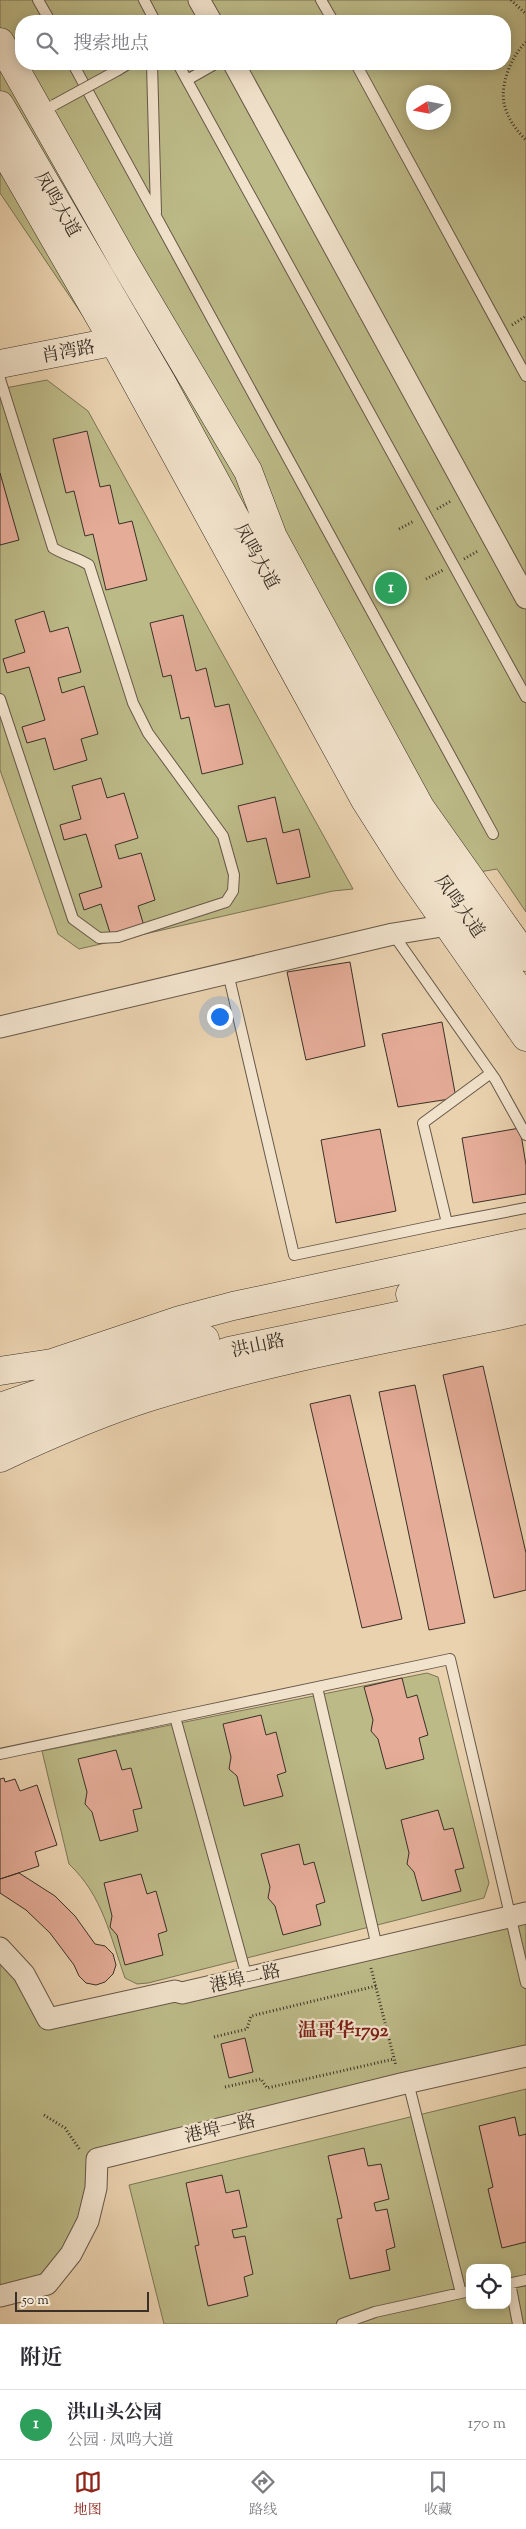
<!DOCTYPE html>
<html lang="zh">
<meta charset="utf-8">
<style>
body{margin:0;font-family:"Sorts Mill Goudy","Noto Serif SC",serif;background:#f2f2f3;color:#2b2b33}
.controls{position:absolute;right:15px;bottom:15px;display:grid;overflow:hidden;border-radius:10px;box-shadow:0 2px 12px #0003}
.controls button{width:45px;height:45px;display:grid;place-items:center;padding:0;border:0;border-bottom:1px solid #e1e1e2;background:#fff;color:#2b2b33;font:25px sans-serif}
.compass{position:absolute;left:406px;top:85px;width:45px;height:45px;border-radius:50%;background:#fff;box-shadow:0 2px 12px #0003;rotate:259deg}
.scale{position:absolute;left:15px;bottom:12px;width:134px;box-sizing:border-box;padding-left:5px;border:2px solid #3a3027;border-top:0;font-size:14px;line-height:18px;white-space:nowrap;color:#3a3027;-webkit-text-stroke:4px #f1e2cb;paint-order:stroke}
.you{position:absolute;left:219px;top:1016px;width:18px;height:18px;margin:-12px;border:4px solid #fff;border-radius:50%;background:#1a73e8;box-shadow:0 0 0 8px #1a73e833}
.badge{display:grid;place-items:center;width:32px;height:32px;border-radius:50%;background:#8f2418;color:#fff;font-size:16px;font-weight:700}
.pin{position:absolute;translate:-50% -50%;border:2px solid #fff;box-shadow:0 1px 5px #0006}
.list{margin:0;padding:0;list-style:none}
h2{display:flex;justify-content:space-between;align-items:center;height:65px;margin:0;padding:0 20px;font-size:21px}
h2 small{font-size:16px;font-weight:400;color:#7c7c81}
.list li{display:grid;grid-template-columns:32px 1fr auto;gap:15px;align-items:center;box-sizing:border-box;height:70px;padding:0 20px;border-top:1px solid #e1e1e2}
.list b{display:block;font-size:19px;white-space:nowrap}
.list p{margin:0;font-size:16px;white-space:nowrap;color:#7c7c81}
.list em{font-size:16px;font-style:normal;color:#7c7c81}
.icon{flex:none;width:28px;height:28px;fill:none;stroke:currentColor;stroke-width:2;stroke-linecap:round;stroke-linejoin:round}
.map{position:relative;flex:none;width:526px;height:2324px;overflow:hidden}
.search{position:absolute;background:#fff;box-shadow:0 2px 12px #0003;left:15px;right:15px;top:15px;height:55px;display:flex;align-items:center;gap:12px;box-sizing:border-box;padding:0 18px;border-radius:20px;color:#7c7c81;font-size:19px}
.sheet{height:135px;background:#fff}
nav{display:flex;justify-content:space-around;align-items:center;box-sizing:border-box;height:70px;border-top:1px solid #e1e1e2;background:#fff;font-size:14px;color:#7c7c81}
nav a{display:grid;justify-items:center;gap:2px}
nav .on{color:#8f2418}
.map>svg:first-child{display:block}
.green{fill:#bcba87;stroke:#7b7557;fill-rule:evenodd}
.building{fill:#e5ac98;stroke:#3a3027}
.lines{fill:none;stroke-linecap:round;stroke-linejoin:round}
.lane-casing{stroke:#665849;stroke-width:12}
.street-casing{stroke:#665849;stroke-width:23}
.secondary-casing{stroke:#3a3027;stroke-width:29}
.path{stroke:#3a3027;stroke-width:3;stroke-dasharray:1 2.5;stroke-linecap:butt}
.lane{stroke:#f1e2cb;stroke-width:10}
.street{stroke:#f1e2cb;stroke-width:21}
.secondary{stroke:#f1e2cb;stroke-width:28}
.lane-bridge-casing{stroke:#665849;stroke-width:12;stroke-linecap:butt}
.lane-bridge{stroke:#f1e2cb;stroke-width:10}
.labels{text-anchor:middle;stroke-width:4.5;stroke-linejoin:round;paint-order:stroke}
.street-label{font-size:18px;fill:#3a3027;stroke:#f1e2cb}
.neighbourhood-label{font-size:19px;font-weight:bold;fill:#7a1f14;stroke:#f1e2cb}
</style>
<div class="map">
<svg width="526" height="2324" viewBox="0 0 526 2324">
<rect width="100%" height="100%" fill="#ead2af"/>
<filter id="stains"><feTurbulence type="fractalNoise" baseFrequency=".004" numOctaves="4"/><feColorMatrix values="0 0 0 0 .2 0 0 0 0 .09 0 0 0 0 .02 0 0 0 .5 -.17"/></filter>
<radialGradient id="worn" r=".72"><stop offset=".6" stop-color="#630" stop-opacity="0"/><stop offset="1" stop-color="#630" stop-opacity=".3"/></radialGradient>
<path class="green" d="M0,0H526V912L497,869L443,878L85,319L0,193ZM21,21H505V64H21ZM414,92H444V122H414Z
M47,380L88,411L353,889L333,891L79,949L58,934L0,770V389Z
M427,1673L438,1677L489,1883L484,1898L148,1983L137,1984L125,1978C110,1936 103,1896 69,1864L42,1751Z
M526,1913V2056L97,2159L96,2188L47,2284L0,2296V1948L49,2018Z
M526,2089V2324H164L129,2185ZM470,2268H507V2305H470Z"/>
<path class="building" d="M87,431L100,487L110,485L119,524L132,521L147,580L106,590L93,534L85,536L74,491L66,493L53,439Z
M0,473L19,540L0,545Z
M44,611L50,632L68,627L81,672L58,678L62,693L84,686L98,734L81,739L87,760L54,770L45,738L27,743L22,727L45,720L29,667L7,673L3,659L25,652L15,620Z
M183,615L196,671L206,668L215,707L229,704L243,764L202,774L189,717L181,719L171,675L163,677L150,623Z
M101,778L107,798L124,793L138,838L115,845L119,859L141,853L155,900L138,906L144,926L111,936L101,904L84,910L79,894L102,887L86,834L64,840L60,825L81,819L72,786Z
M275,797L283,833L299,829L310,877L277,884L266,838L247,842L238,806Z
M350,962L365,1046L306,1060L287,972Z
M442,1022L456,1098L398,1107L382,1034Z
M520,1128L526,1165V1194L473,1203L462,1138Z
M380,1129L396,1211L336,1223L321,1140Z
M483,1366L526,1553V1590L494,1598L443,1375Z
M415,1385L465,1623L429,1630L379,1392Z
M350,1395L402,1619L362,1628L310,1404Z
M402,1678L407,1698L417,1695L428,1735L419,1738L424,1759L386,1769L378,1739L371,1731L373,1720L364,1687Z
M261,1715L266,1735L276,1732L286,1772L277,1775L283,1796L244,1806L237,1776L229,1769L231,1757L223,1724Z
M116,1750L122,1770L131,1768L142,1808L133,1810L138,1831L100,1841L92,1812L85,1804L87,1792L78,1759Z
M4,1778L5,1782L15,1779L20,1791L37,1785L57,1845L35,1852L39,1866L0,1879V1779Z
M438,1810L444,1830L453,1828L464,1868L455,1870L461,1891L422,1901L414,1872L407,1864L409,1853L401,1820Z
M299,1844L304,1865L314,1862L325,1902L316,1905L321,1925L283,1935L275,1906L268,1898L270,1887L261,1854Z
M19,1873L55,1896L75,1916L95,1944L105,1946L113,1954L116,1965L113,1974L105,1982L96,1985L86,1983L79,1976L74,1965L50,1933L26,1910L0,1893V1879Z
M141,1874L147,1894L156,1891L167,1931L158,1934L163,1955L125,1965L117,1935L110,1927L112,1916L104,1883Z
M245,2038L253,2072L229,2078L221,2044Z
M515,2117L519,2136L526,2134V2242L502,2248L488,2189L493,2187L479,2126Z
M364,2148L368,2166L381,2164L389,2199L374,2203L376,2211L387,2209L395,2247L386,2250L390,2270L350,2279L337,2219L342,2218L328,2156Z
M222,2175L226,2193L239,2190L247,2227L232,2230L234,2238L245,2236L253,2274L244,2277L248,2296L208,2306L195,2246L199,2245L186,2183Z"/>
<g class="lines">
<g class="lane-casing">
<path id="lane" d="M38,0L50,21
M144,0L155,21
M321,0L333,21
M73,64L493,834
M152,64L156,213
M178,64L526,697
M356,64L526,376
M118,70L128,64
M187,80L215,64
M0,379L53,548C66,556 77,557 89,565L133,703L148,733L223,836L234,875L233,891L226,902L118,937L99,938L73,919L0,699
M393,934L495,1079L526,1135
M228,973L294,1255L447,1223
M491,1073L423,1123L447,1223L526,1208
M317,1687L377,1947
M0,1754L175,1717
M247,1978L175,1717L450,1659L526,1983
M408,2082L461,2293
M510,2283L518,2324
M507,2284L526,2280
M342,2324L375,2312L470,2291"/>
</g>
<g class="street-casing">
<path id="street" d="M199,0L211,21
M234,64L526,598
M0,1027L393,934L448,925
M0,1948L24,1974L48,2019L175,1991L182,1993L526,1913
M0,2296L47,2284L71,2254L88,2221L96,2188L97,2159L401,2084L526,2056"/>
</g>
<g class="secondary-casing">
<path id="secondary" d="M0,42L123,260L248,471L273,537L420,807L526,957
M0,105L161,381L392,806L526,1000
M0,144L114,342L365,800L410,871L526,1037
M0,364L132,338
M410,1294L526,1269
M0,1371L52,1363L180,1320L233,1306L526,1243
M0,1407L94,1374L205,1339
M0,1434L103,1392L229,1351L526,1289
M0,1458C49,1435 99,1413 150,1397C273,1358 401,1337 526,1310"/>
</g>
<path class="path" d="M511,0L526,14
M526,42C512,55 500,84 504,103C507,118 516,130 526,140
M512,325L526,316
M437,509L451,501
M399,529L414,521
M464,559L478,551
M426,579L443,570
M371,1968L396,2066
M214,2037L247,2029L251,2016L376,1986
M225,2087L261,2079L267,2088L394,2059
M44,2115L65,2128L80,2150"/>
<use href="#lane" class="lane"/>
<use href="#street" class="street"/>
<use href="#secondary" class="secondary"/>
<g class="lane-bridge-casing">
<path id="lane-bridge" d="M54,105L118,70"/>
</g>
<use href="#lane-bridge" class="lane-bridge"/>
</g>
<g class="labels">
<g class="street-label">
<text transform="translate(58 204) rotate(60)" y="6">凤鸣大道</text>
<text transform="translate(68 351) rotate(-11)" y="6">肖湾路</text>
<text transform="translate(257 556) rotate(61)" y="6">凤鸣大道</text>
<text transform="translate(460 906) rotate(55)" y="6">凤鸣大道</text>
<text transform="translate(258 1345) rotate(-12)" y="6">洪山路</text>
<text transform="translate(245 1978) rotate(-13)" y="6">港埠二路</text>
<text transform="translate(220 2128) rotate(-13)" y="6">港埠一路</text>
</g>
<g class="neighbourhood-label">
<text x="343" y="2036">温哥华1792</text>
</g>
</g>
<rect width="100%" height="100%" filter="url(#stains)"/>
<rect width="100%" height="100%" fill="url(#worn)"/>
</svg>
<div class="controls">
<button><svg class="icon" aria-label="locate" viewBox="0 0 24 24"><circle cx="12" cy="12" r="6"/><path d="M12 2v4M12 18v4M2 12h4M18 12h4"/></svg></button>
</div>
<svg class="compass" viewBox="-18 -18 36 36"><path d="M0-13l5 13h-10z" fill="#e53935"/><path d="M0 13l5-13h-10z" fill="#7c7c81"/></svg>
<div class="scale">50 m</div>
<div class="you"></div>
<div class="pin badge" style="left:391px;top:588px;background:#2e9e5b">1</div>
<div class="search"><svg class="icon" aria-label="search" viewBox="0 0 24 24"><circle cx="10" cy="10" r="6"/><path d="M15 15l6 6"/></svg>搜索地点</div>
</div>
<section class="sheet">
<h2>附近<small></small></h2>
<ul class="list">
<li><span class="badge" style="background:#2e9e5b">1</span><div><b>洪山头公园</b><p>公园 · 凤鸣大道</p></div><em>170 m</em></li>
</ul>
</section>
<nav>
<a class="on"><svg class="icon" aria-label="map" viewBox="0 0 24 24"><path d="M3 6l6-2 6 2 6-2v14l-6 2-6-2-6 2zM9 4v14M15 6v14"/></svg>地图</a>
<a><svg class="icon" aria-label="directions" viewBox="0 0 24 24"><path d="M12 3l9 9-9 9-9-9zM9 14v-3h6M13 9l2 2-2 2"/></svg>路线</a>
<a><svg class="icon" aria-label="saved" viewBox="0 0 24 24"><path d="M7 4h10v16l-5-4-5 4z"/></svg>收藏</a>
</nav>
